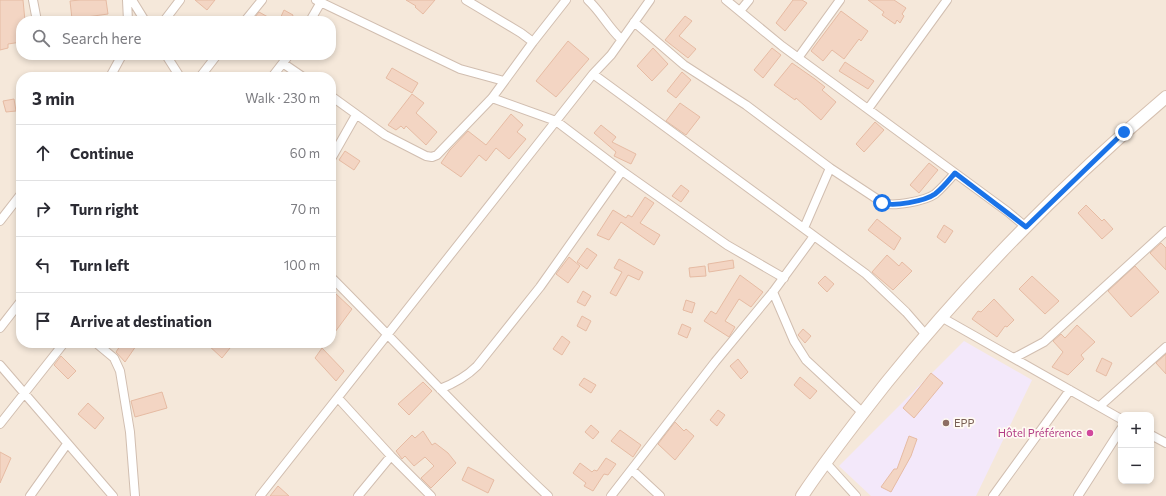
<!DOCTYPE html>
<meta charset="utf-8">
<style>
body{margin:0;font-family:Commissioner,sans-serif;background:#f7f7f7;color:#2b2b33}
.controls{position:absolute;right:12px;bottom:12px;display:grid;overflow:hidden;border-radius:8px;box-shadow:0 2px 6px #0003}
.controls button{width:36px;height:36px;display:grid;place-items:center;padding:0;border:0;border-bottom:1px solid #e1e1e2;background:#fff;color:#2b2b33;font:20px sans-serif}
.stop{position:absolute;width:12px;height:12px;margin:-9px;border:3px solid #1a73e8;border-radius:50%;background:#fff}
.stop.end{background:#1a73e8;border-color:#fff;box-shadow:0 1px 4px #0008}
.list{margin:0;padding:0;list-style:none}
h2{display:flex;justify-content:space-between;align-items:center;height:52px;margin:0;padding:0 16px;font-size:17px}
h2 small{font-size:13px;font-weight:400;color:#7c7c81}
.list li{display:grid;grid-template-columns:26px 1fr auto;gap:12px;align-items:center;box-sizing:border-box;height:56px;padding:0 16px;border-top:1px solid #e1e1e2}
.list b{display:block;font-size:15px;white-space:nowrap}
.list em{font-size:13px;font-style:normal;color:#7c7c81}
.icon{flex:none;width:22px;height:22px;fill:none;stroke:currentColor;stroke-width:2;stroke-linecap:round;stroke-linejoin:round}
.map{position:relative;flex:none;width:1166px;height:496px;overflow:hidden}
.search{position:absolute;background:#fff;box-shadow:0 2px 6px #0003;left:16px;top:16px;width:320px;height:44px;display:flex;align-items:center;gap:10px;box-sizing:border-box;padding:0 14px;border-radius:16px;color:#7c7c81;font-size:15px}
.panel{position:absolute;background:#fff;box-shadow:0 2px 6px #0003;left:16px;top:72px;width:320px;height:276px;border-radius:16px}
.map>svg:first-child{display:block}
.residential{fill:#f5e8da;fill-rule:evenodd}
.education{fill:#f3e8fa}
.building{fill:#f3d5c3;stroke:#e6bba3}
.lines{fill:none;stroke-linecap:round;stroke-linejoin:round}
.minor-casing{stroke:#d1beb0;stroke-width:10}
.secondary-casing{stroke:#d6c0b0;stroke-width:14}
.minor{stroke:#fff;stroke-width:8}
.secondary{stroke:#fff;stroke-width:12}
.route{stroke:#1a73e8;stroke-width:5}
.education-dot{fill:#8d6e63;stroke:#fffaf3;stroke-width:1.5}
.hotel-dot{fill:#d1479c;stroke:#fffaf3;stroke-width:1.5}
.labels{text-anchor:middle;stroke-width:3.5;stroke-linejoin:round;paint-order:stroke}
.education-label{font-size:11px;fill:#785e54;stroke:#fffaf3;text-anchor:start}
.hotel-label{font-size:11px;fill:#b23c85;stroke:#fffaf3;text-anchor:end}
</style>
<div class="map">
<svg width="1166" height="496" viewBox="0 0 1166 496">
<rect width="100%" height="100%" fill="#fdf6ec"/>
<path class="residential" d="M0,0H1166V496H0ZM21,21H331V55H21ZM21,77H331V343H21ZM1121,415H1151V481H1121Z"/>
<path class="education" d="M964,341L1032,380L976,496H871L839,466Z"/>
<path class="building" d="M0,0H23L25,21H21V42L8,44V48L0,50Z
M80,0H106L108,14L72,19L70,1Z
M195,0H215L207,10Z
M406,0H435L423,14L415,7L416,6Z
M793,0H802L807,3L785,31L776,23Z
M868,0H894L906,8L902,14L904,16L900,23L897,20L895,24L882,15L884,12Z
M284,10L293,15L291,21H279Z
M841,11L868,31L861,41L859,39L844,59L832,50L823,61L811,51Z
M259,12L275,21H252Z
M685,16L692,21L679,36L696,49L688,58L665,40Z
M568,41L589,59L556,97L536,81Z
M653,48L668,64L652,81L637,66Z
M772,48L781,55L763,78L754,70Z
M845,62L874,81L868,89L839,71Z
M792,63L815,79L825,87L822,90L836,102L821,120L796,98L795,100L774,85Z
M392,68L418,83L412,93L386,78Z
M682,72L691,80L676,98L667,91Z
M412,94L424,103L416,113L437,132L426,145L406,126L404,129L401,126L396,130L388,125Z
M14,99L16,111L6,112L3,101Z
M680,103L700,117L686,135L666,121Z
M511,114L523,125L517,132L526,139L509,159L496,148L486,161L479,155L461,177L441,163L450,150L468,131L486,145Z
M875,122L884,130L864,152L856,144Z
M601,125L616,137L612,142L636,154L631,164L614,156L616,152L594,133Z
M345,151L360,161L354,170L339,160Z
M929,163L938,170L919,193L910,185Z
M681,185L689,191L681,202L672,196Z
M645,197L654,203L640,223L660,235L654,245L621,222L609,240L597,235L613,210L626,218L628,215L632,217Z
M1086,205L1102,221L1104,219L1113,229L1102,239L1078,213Z
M877,219L901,238L894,250L868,230Z
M944,225L953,231L945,243L937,237Z
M1161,243L1166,248V270L1150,253Z
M587,248L597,255L587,269L577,262Z
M887,255L899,266L902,262L912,271L893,290L872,272Z
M569,257L580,266L568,283L556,274Z
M619,259L643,272L639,280L628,275L616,296L610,293L622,272L614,268Z
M733,260L734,268L709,272L708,264Z
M705,266L706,276L690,277L689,268Z
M1135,266L1159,292L1131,317L1108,291Z
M740,275L763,292L751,307L739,299L725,321L735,327L729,337L704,321L711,311L716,314Z
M825,276L834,284L827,292L818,283Z
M1032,276L1059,301L1045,314L1019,289Z
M583,291L591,296L585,306L577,302Z
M335,293L352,309L335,332L331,328V295Z
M994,299L1014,320L1007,327L1005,326L997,337L972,319L978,311L981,312Z
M686,300L695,303L692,313L683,310Z
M582,316L591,321L586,331L577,326Z
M682,324L691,328L687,338L678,334Z
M1077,325L1095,342L1081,355L1084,359L1068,375L1052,367L1063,352L1053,341L1061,334L1065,338Z
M803,329L811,336L805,343L798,335Z
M562,336L570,342L562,355L553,349Z
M122,343H138L125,362L116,352Z
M206,343H234L222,358Z
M322,348L344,371L336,381L315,358Z
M1166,354V374L1156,363Z
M61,356L76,371L68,379L54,365Z
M1102,358L1112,363L1106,376L1096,371Z
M738,359L748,372L741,379L730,366Z
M931,373L943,383L914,418L903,408Z
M800,377L817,391L810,399L794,385Z
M584,378L596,385L591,393L579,385Z
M423,382L432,391L409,415L398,404Z
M162,392L167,408L135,417L131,401Z
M88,403L104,418L95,429L78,414Z
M718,410L725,415L717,426L710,420Z
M675,422L684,431L686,429L694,436L675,460L658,444Z
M591,425L599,432L593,439L585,432Z
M620,430L641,445L633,457L611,441Z
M423,431L432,445L435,443L448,453L456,463L431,488L421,478L434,466L425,457L414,466L405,456L402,459L396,451L412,435L415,438Z
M909,436L917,439L911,456L891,492L881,487L894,469H897Z
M0,452L11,458L0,483Z
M606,458L616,464L608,475L604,474L593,491L584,486L586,483L573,473L580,463L592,472L594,470L597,471Z
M468,467L494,480L488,493L462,480Z
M278,486L289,496H270Z"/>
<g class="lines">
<g class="minor-casing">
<path id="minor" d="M33,0L37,21
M127,0L128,21
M132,0L145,21
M316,0L460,69L504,81
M466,0L521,33L533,42
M588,0C601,12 608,27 621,39
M726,0L782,46L1008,212L1026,227
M740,11L749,0
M164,21L180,0
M245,21L262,0
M310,21L321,2
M634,22L684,65L746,105L830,168L883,203C893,207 925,201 935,194C942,188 949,180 955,173
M166,55L180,77
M798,58L840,0
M284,64L303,77
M593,74L866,274L906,312L926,335
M110,77L122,55
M200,77L217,55
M272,77L289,55
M331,96L385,135L426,156L432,157L437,155L492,98L533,42L566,0
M492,98L556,121L622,171L727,245L784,278
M868,109L947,0
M331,159L356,115
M0,221L21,194
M804,228L830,168
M331,277C404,350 473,426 548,496
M773,292L794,341L806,360L863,413
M941,317L1121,419
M0,328L21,301
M96,343L114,358L120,371L130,432L135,496
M1014,358L1044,342L1166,231
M0,365L113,496
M440,389C455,383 466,377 477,366L540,287L622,171
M338,398L391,456L431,496
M1100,406L1166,347
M0,424L64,343
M1151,435L1166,443
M826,463L856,496
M632,470L660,496
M30,496L67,444
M260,496L593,74L611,55L650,0
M358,496L391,456
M611,496L715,362L773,292L814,236
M993,496L1070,390
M1078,496L1121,429"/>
</g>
<g class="secondary-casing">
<path id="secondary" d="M802,496C828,457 858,419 887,382C971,278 1064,183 1166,97"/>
</g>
<use href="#minor" class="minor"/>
<use href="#secondary" class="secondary"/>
</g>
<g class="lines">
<path class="route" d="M882,203C894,207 925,201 935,194C943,188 949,180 955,173L1026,227L1124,132"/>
</g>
<circle class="education-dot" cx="946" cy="423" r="4"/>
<circle class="hotel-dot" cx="1090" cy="433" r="4"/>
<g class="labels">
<g class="education-label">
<text x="954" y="427">EPP</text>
</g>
<g class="hotel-label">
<text x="1082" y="437">Hôtel Préférence</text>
</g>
</g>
</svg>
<div class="controls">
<button>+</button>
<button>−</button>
</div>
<div class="stop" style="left:882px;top:203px"></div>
<div class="stop end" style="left:1124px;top:132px"></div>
<div class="search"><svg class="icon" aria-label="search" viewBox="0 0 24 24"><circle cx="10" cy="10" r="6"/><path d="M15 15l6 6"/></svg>Search here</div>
<section class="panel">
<h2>3 min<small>Walk · 230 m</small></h2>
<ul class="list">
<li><svg class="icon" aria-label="ahead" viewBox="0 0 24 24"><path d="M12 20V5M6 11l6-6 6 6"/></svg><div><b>Continue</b></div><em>60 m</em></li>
<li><svg class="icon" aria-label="right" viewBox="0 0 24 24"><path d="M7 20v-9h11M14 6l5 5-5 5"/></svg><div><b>Turn right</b></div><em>70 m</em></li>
<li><svg class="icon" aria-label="left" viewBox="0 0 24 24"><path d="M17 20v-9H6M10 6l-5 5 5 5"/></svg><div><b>Turn left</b></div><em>100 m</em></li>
<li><svg class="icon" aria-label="arrive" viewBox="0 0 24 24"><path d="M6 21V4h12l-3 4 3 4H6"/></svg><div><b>Arrive at destination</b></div></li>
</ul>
</section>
</div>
